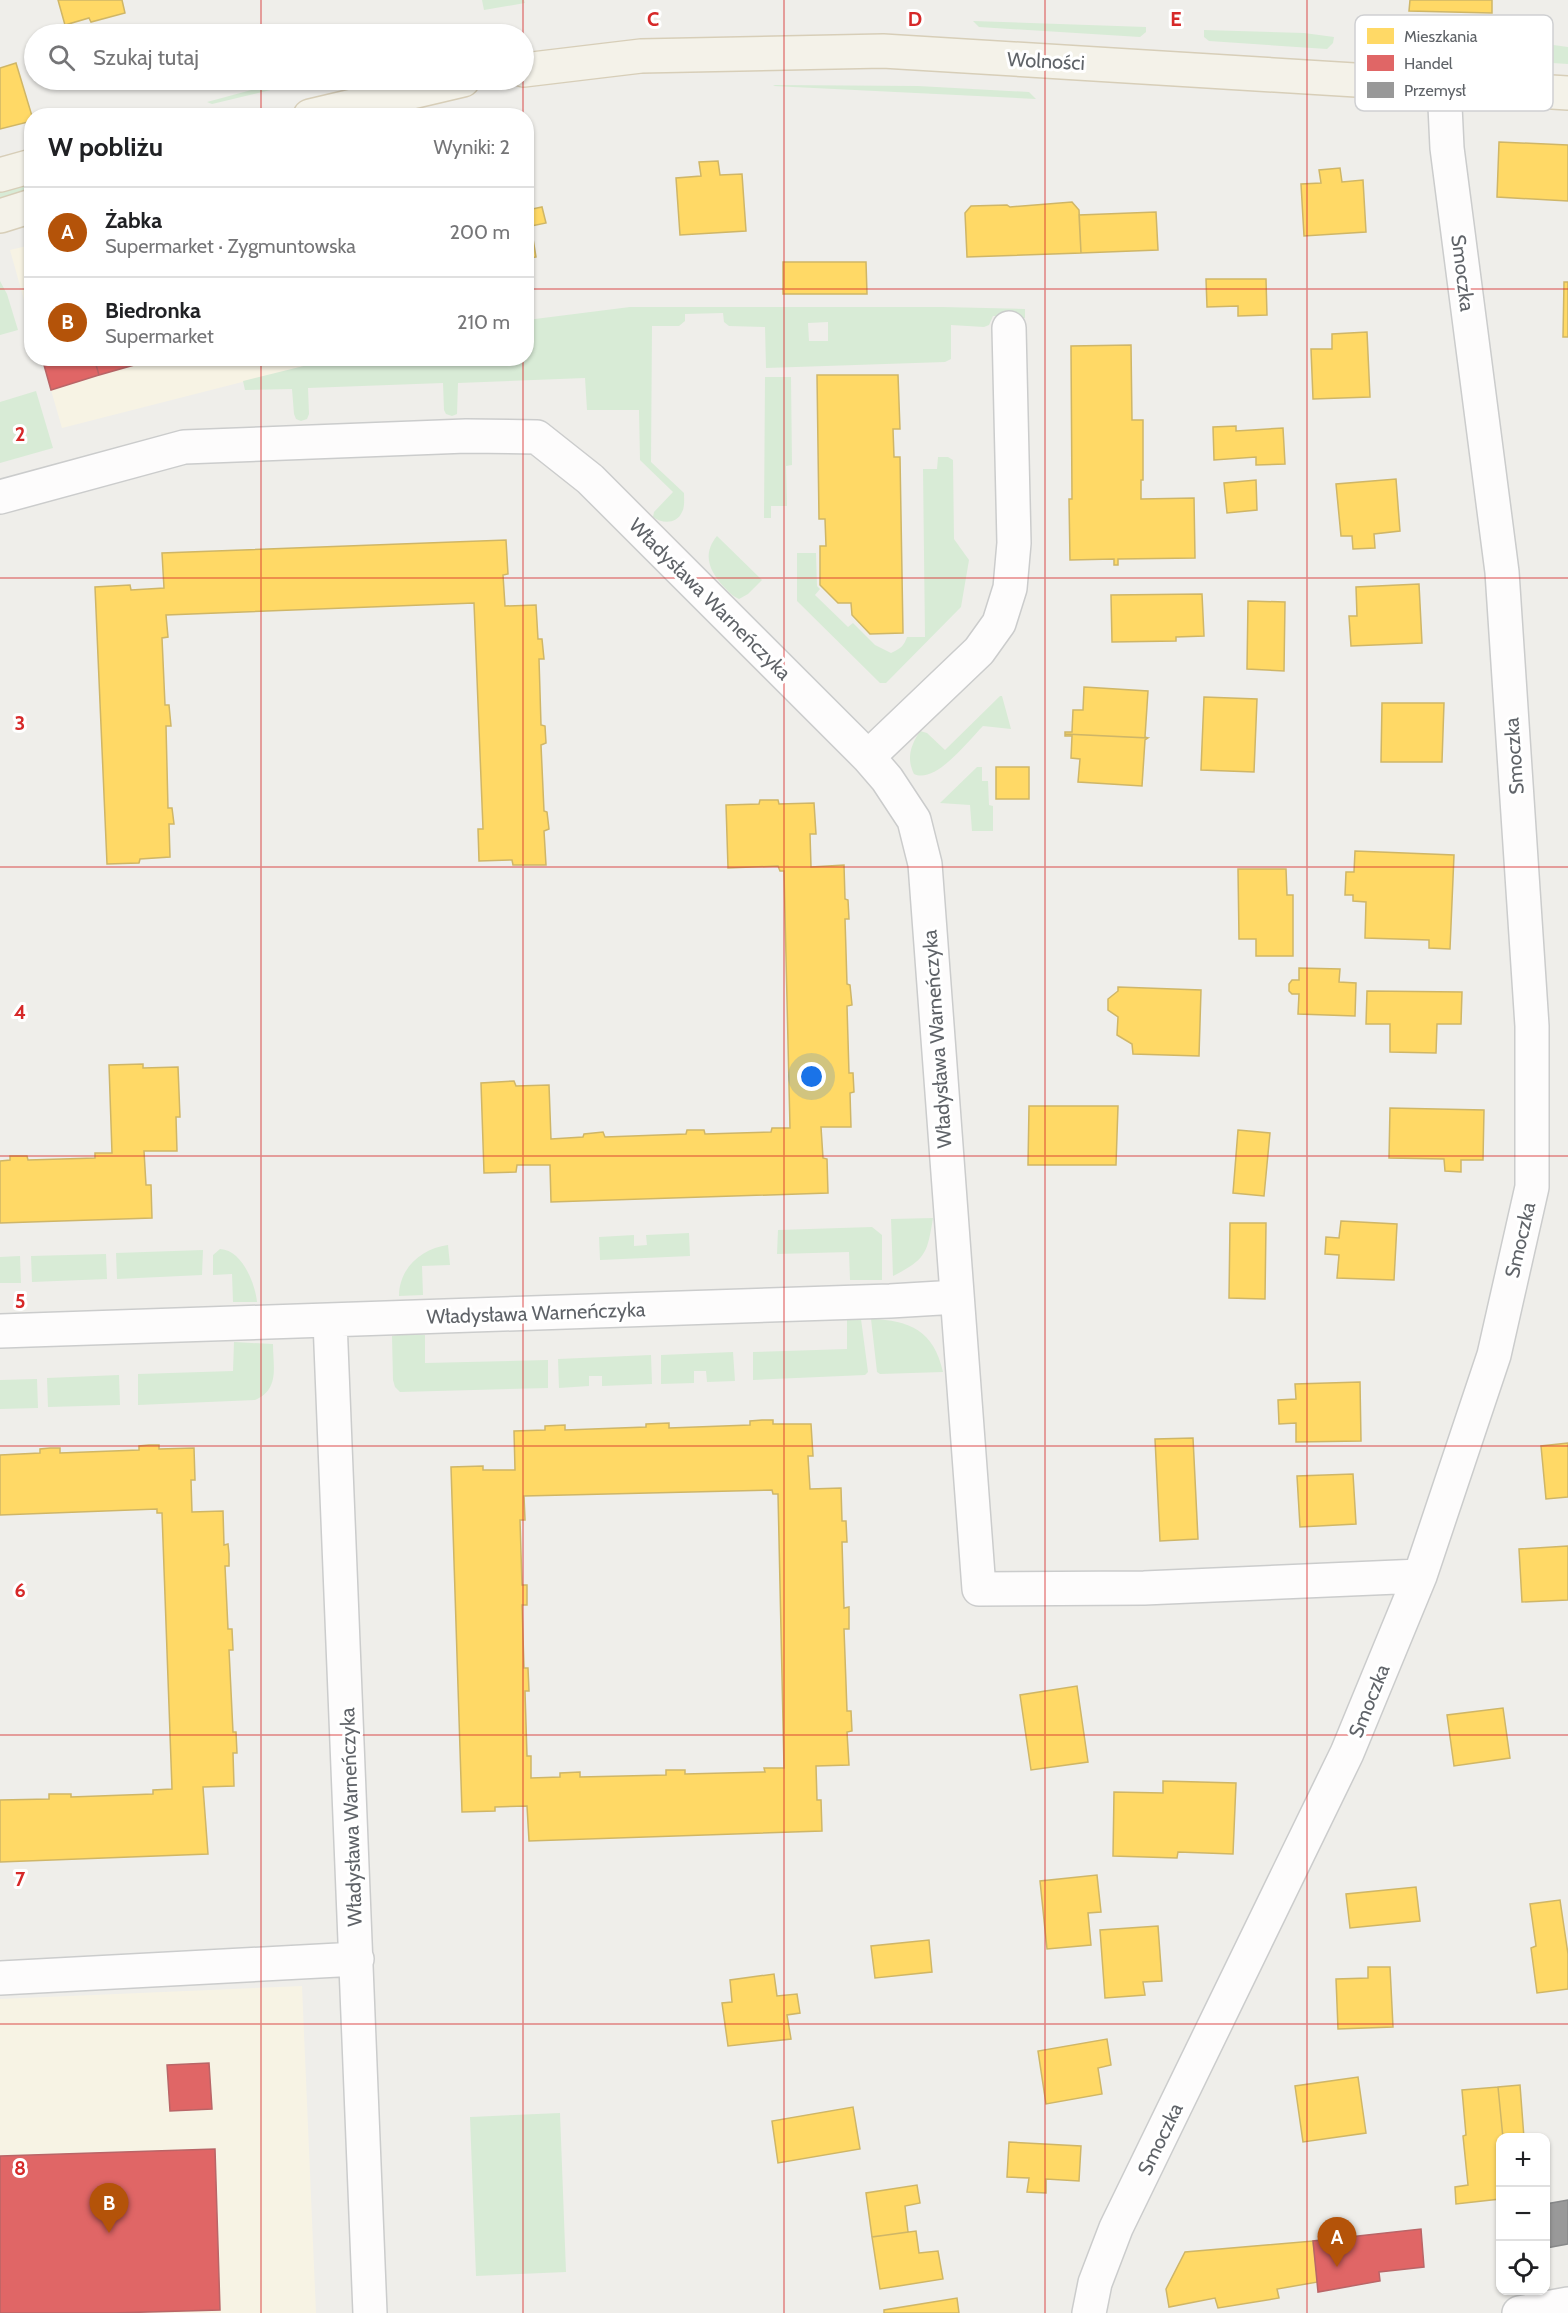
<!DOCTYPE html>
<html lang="pl">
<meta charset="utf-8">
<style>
body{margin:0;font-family:Cabin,sans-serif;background:#f2f2f2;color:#202124}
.controls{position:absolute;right:18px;bottom:18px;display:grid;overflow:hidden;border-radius:12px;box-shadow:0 2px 4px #0004}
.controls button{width:54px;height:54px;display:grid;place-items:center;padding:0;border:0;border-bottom:2px solid #e0e0e0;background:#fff;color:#202124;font:30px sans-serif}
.you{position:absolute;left:812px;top:1077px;width:21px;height:21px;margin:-15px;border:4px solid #fff;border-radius:50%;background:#1a73e8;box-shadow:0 0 0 9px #1a73e833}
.badge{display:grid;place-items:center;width:39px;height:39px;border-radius:50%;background:#b45309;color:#fff;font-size:20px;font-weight:700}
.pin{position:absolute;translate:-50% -50px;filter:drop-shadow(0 2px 3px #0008)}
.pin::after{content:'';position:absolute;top:32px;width:21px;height:18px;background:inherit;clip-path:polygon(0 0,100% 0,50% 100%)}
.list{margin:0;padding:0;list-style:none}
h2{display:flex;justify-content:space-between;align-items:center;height:78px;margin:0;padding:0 24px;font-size:26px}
h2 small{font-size:20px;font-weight:400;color:#757577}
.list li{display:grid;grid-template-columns:39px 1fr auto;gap:18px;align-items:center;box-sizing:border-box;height:90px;padding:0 24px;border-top:2px solid #e0e0e0}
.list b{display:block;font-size:22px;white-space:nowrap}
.list p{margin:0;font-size:20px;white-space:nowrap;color:#757577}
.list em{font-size:20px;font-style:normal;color:#757577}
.icon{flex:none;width:33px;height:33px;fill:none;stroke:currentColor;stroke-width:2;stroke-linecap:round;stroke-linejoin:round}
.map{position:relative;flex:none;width:1568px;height:2313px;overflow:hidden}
.search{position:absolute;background:#fff;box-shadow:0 2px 4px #0004;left:24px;top:24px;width:510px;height:66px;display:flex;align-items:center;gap:15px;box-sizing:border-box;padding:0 21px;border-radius:33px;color:#757577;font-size:22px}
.panel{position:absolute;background:#fff;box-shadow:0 2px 4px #0004;left:24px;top:108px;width:510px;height:258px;border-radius:24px}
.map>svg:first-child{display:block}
.commercial{fill:#f7f3e4}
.grass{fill:#d8ebd6;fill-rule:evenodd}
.homes{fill:#ffd966;stroke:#cfb667;stroke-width:1.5;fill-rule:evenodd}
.shops{fill:#e06666;stroke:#b96567;stroke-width:1.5}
.industry{fill:#999;stroke:#88898a;stroke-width:1.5}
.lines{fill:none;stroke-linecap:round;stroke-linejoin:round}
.minor-casing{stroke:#cbcccc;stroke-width:36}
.major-casing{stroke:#d7ceb8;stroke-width:36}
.minor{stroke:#fdfcfc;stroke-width:33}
.major{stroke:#f4f2e9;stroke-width:33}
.grid{fill:none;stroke:#d62828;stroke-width:1.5;stroke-opacity:0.55}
.labels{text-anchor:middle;stroke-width:6;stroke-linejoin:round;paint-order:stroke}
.street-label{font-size:20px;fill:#5f6368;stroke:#fff}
.key{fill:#fff;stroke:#cfd0d2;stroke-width:1.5}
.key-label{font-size:16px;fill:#5f6368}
.grid-label{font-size:20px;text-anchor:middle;font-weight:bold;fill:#d62828;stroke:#fff;stroke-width:6;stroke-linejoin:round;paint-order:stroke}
</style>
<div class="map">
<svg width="1568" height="2313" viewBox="0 0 1568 2313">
<rect width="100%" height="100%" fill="#efeeea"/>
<path class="commercial" d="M31,245H32L31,325L10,250Z
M42,359H332L62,428Z
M302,1986L316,2313H0V1999Z"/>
<path class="grass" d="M482,0H524L525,3L484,10Z
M973,21L1146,27V32L1140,37L979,27Z
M1204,30L1304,33L1334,37L1333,43L1327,49L1209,41L1204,37Z
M1509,39L1568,47V64L1412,54L1407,49L1408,40Z
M289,80H297L295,84L212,104L207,102Z
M775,85L918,86L1029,92L1036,99L773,86Z
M31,177V194L0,203V187Z
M0,281L7,294L18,330L0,335Z
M630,307H943L1025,309V318L993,316L989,325L984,327L951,325V359L945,362L766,368L765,327L729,326L724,322L723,313L685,314V321L679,326H652L651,462L684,493C684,499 685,507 682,512C677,524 662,524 653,517L654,512L673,492L640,460L639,410H587L585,378L458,383L457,414L452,416L446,414L444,410L443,383L308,388L309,414L307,419L301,421L296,419L294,414L292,389L245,390L243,381L332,359L526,358L527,320ZM828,322V341H809L808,323Z
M765,377H791L792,465L786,466L787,506H771V518H764Z
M36,391L53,448L0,463V402Z
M938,457H948L953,460L954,539L969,560L961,607L886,683H880L797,601V553H816L817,586L820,589L815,595L848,627L853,623L875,645L891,653C900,649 904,646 907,637H925L923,469H937Z
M717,536L762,580L748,594L739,599C732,596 729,592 724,587C709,571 702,554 717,536Z
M1000,696H1002L1011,729L983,726C968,741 936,784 914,774C906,758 911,745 920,731L927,733L945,750Z
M977,767H982V781H988L989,805L993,806V831H972L970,805L940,803Z
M933,1218C927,1254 926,1259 893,1276L891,1219Z
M872,1227L882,1235V1280H850L849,1252L777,1254L778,1230Z
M689,1233L690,1256L600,1260L599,1237L634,1235V1246L647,1245L646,1235Z
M448,1245L450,1265L422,1266L423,1295L399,1296C399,1268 422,1248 448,1245Z
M220,1249C242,1250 255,1283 257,1302H233L232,1274L213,1275V1255Z
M203,1250L202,1275L117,1279L116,1253Z
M106,1254L107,1279L32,1282L31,1256Z
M20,1256L21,1283H0V1257Z
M847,1319H861L868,1372L865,1375L753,1380V1352L847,1349Z
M871,1319C910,1320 934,1331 943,1372L880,1374L877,1372Z
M400,1334L425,1335V1363L548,1360V1388L400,1392L395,1387L393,1380L392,1336Z
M234,1342L273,1344C273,1367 280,1389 255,1400L138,1405V1374L233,1371Z
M733,1352L735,1381L707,1382L706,1371H694V1383L661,1384V1355Z
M651,1355L652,1384L602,1386V1376H589V1386L559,1388L558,1359Z
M119,1375L120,1405L48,1407L47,1378Z
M37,1379L38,1408L0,1409V1380Z
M560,2113L566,2272L476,2276L470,2117Z"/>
<path class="homes" d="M58,0H122L125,13L91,22L89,18L65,25Z
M1410,0H1492V13L1409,11Z
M16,63L32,116V121L0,129V68Z
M1499,142L1568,145V201L1497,197Z
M718,161L720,175L742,174L746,231L680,235L676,178L701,176L699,162Z
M1340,168L1342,182L1363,180L1366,232L1304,236L1301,184L1321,183L1319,170Z
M1072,202L1079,210L1081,253L967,257L965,213L971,206L1007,205L1010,207Z
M526,204L528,210L542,207L546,223L531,226L536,257L526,259Z
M1156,212L1158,250L1081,253L1079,215Z
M783,262H866L867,294H783Z
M1206,279H1266L1267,315L1238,316V306L1207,307Z
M1564,282H1568V337H1563Z
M1367,332L1370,397L1313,399L1311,349H1332V334Z
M1131,345L1132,420H1143V480H1141V499L1194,498L1195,558L1118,559V565H1114V559L1070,560L1069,499H1072L1071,346Z
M817,375H898L900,429H893L894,457H900L903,633L870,634L852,615L851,603H838L820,585V546H826L825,519H819Z
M1236,426V431L1283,428L1285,464L1256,465V457L1214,460L1213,427Z
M1396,479L1400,531L1374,534L1375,548L1353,549L1352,536H1341L1336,484Z
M1256,480L1257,510L1227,513L1224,483Z
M506,540L508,574L503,575L505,606L536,605L538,639H542L544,659H539L541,725L545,726L546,743L541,745L544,811L547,812L549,829L544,831L546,865H513L512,860L479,861L478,829H483L474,603L166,615L168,637L162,638L165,705H169L171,726H166L168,808H172L174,824H169L170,857L140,859L139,863L107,864L95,587L130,585L131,590L164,588L162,553Z
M1419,584L1422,643L1351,646L1349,616H1357L1356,587Z
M1202,594L1204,636L1176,637V641L1112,642L1111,595Z
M1248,601L1285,602L1284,671L1247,669Z
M1084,687L1148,691L1145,737L1148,738L1065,734V732H1072L1073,710H1083Z
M1204,697L1257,699L1254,772L1201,770Z
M1382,703H1444L1442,762H1381Z
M1065,734L1148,738L1145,740L1142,786L1078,782L1080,759L1071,758L1072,736H1065Z
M996,767H1029V799H996Z
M760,800H778L779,804L814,803L816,834H810L811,867L844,865L845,899L848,900L849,919H845L847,984L850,985L852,1005L847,1006L849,1073H853L854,1092L850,1093L851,1127H821L823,1158L827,1159L828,1193L551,1202L550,1165H517L516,1172L484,1173L481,1083L514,1081L516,1086L549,1085L551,1139L583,1137L584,1134L603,1132L605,1137L686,1134L687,1130H704L705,1134L771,1132L772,1128H790L784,871H780L778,866L728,868L726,805L759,804Z
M1355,851L1454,855L1450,949L1429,948V940L1365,938L1366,902L1353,901V895H1345L1346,872H1354Z
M1238,869H1286L1287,895H1293V956H1256V939H1239Z
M1299,968L1340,969L1339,982L1356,983L1355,1016L1298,1014L1299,994H1292L1289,991V984L1292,980H1299Z
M1118,987L1201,990L1199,1056L1133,1054L1132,1044L1117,1035L1118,1017L1108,1010V999L1118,991Z
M1367,991L1462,992L1461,1024H1437L1436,1053L1390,1052V1024H1366Z
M143,1064V1068L178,1067L180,1117H176L177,1151H144L146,1185H151L152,1218L0,1223V1161L10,1160V1156H27L28,1160L95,1158V1153H112L109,1065Z
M1029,1106H1118L1116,1165H1028Z
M1390,1108L1484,1110L1483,1160H1461V1172L1445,1171L1444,1159L1389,1158Z
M1238,1130L1270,1133L1264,1196L1233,1193Z
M1341,1221L1397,1224L1394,1280L1337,1278L1339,1255L1325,1254L1326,1237L1339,1238Z
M1230,1223H1266L1265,1299L1229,1298Z
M1360,1382L1361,1441L1296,1442V1423L1279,1424L1278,1400L1296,1399L1295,1384Z
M762,1420H773V1424H811L813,1456H808L810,1489L841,1488L842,1521H846L847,1542H842L844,1608L849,1607V1629H844L847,1711H851L852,1731L847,1732L849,1765L816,1766L817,1800H821L822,1831L529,1841L527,1806L495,1807V1811L462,1812L451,1467L483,1466V1470H515L514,1431L545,1430V1426L565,1425V1430L646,1427V1424L669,1423V1428L750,1425V1421ZM772,1490L773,1494H778L784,1768H764L765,1772L685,1774V1770H666V1775L580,1777V1772L560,1773V1777L531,1778V1756H527L525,1691H529L528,1668H524L522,1605H527V1585H522L520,1520H525L524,1496Z
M1193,1438L1198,1539L1160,1541L1155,1439Z
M1568,1443V1497L1546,1499L1541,1446Z
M149,1445H159V1449L194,1448L195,1480H191L192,1512L223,1511L224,1545L228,1544L229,1554V1566H225L228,1629H232L233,1650H229L233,1732H236L237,1753H233L234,1786L203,1787L208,1854L0,1862V1800L49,1799V1794H71V1797L153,1794V1790L172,1789L162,1513H157V1509L0,1515V1455L40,1453V1449L50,1448H60V1453L139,1450V1446Z
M1353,1474L1356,1524L1300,1527L1297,1476Z
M1568,1546V1600L1522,1602L1519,1549Z
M1077,1686L1088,1762L1031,1770L1020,1695Z
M1503,1708L1510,1758L1454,1766L1447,1715Z
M1163,1781L1236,1783L1233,1854L1178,1852L1177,1858L1113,1856L1114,1792L1163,1793Z
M1097,1875L1101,1912L1088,1913L1091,1945L1047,1949L1040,1881Z
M1416,1887L1420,1921L1350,1928L1346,1894Z
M1560,1900L1568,1954V1989L1537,1993L1531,1948L1536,1946L1530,1904Z
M1158,1926L1162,1981L1143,1982L1145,1995L1105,1998L1100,1930Z
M929,1940L932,1972L875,1978L871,1946Z
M1368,1967H1390L1393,2027L1338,2029L1336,1979L1368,1978Z
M774,1974L777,1996L797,1994L800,2013L787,2015L791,2039L728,2046L722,2003L732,2002L730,1980Z
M1107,2039L1111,2065L1098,2068L1102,2094L1046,2104L1038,2051Z
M1358,2077L1366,2133L1303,2142L1295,2086Z
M1520,2085L1524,2138H1503L1498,2087Z
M1498,2087L1503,2138H1500V2199L1456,2204L1455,2187L1468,2185L1463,2136L1466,2135L1462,2090Z
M853,2107L860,2149L778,2163L772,2121Z
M1009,2142L1081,2146L1079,2181L1046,2179V2193L1027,2192L1029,2178L1007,2177Z
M917,2185L920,2203L905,2206L908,2232L872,2237L866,2193Z
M916,2231L919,2253L938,2251L943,2279L880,2289L872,2237Z
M1313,2241L1318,2282L1277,2289L1279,2298L1218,2308L1215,2298L1169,2307L1166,2289L1185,2252Z
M957,2298L959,2313H884V2310Z"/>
<path class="shops" d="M42,358H94L99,375L51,390Z
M94,358H144L141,363L99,375Z
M209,2063L212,2109L170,2111L167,2065Z
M215,2149L220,2310L112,2313H0V2156Z
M1421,2229L1424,2267L1379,2272L1380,2281L1318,2292L1313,2241Z"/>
<path class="industry" d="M1568,2200V2244L1546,2248V2204Z"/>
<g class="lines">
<g class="minor-casing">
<path id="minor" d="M0,497L184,447L466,436L537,437L590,479L868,757L887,779L914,820L925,864L979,1589L1144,1588L1420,1576
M868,757L979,651L999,623L1010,588L1014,543L1009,328
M330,1321L370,2313
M0,1331L890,1301L957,1297
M0,1978L357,1959
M1089,2313L1095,2283L1116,2228L1347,1753L1420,1576L1494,1355L1532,1187V1026L1502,572L1447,148L1444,85
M1519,2313L1568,2304"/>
</g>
<g class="major-casing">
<path id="major" d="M524,70L641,56L883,51L1568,93
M310,116L463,80
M0,175L32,166
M0,216L32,206"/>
</g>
<use href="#minor" class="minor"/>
<use href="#major" class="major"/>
</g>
<path class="grid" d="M261,0V34M523,0V34M784,0V2313M1045,0V2313M1307,0V2313M261,80V116M523,80V116M0,289H32M526,289H1568M261,358V2313M523,358V2313M0,578H1568M0,867H1568M0,1156H1568M0,1446H1568M0,1735H1568M0,2024H1568"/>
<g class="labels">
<g class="street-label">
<text transform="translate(1046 61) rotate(3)" y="7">Wolności</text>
<text transform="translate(1463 273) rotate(83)" y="7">Smoczka</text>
<text transform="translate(710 599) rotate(45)" y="7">Władysława Warneńczyka</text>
<text transform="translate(1514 756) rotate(-94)" y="7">Smoczka</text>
<text transform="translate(937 1039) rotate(-94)" y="7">Władysława Warneńczyka</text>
<text transform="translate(1520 1240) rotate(-77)" y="7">Smoczka</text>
<text transform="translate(536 1313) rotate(-2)" y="7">Władysława Warneńczyka</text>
<text transform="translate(1369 1701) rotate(-68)" y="7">Smoczka</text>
<text transform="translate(351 1817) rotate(-92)" y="7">Władysława Warneńczyka</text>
<text transform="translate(1160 2139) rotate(-64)" y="7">Smoczka</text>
</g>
</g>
<rect x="1355" y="15" width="198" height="96" rx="9" class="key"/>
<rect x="1367" y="28" width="27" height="16" fill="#ffd966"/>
<rect x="1367" y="55" width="27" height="16" fill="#e06666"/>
<rect x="1367" y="82" width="27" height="16" fill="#999"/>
<g class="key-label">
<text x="1404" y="42">Mieszkania</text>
<text x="1404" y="69">Handel</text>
<text x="1404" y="96">Przemysł</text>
</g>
<g class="grid-label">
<text x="653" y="26">C</text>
<text x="915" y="26">D</text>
<text x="1176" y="26">E</text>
<text x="20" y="441">2</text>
<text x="20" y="730">3</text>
<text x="20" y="1019">4</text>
<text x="20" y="1308">5</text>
<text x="20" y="1597">6</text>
<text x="20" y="1886">7</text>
<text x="20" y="2175">8</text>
</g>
</svg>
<div class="controls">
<button>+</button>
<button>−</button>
<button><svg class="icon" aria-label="locate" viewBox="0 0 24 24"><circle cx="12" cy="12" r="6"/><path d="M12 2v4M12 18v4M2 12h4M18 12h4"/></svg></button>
</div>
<div class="you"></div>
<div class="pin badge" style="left:1337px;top:2267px">A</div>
<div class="pin badge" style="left:109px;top:2233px">B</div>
<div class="search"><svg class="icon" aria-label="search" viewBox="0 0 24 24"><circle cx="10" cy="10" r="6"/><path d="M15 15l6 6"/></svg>Szukaj tutaj</div>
<section class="panel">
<h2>W pobliżu<small>Wyniki: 2</small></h2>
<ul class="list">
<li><span class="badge">A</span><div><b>Żabka</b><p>Supermarket · Zygmuntowska</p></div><em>200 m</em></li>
<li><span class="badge">B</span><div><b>Biedronka</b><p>Supermarket</p></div><em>210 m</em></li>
</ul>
</section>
</div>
